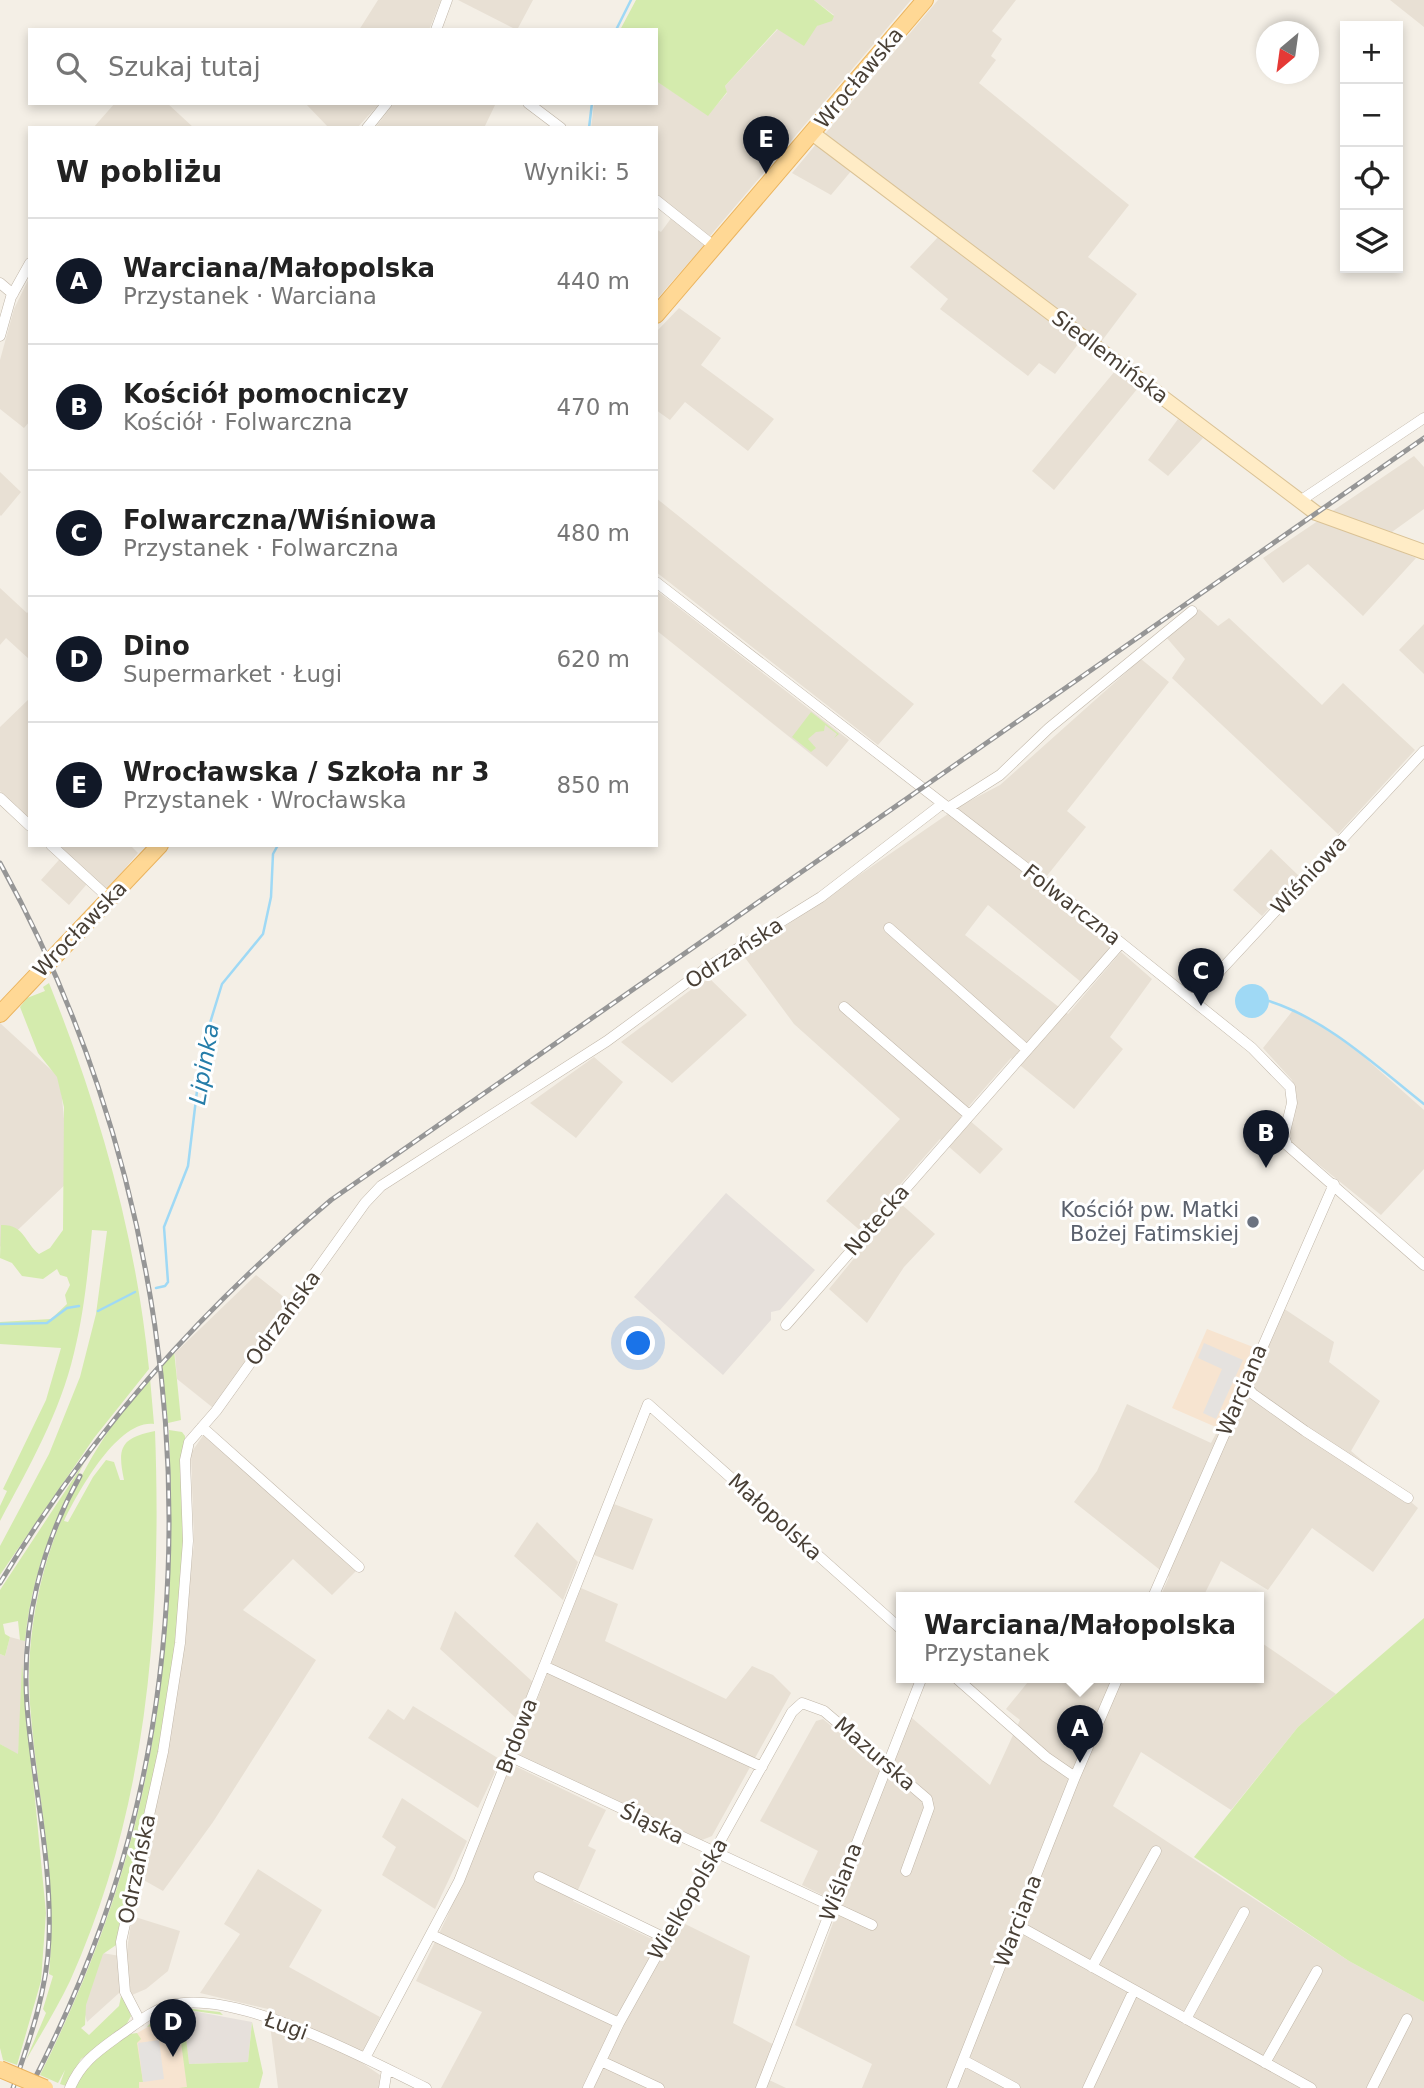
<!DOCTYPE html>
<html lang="pl">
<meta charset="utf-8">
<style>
body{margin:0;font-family:"DejaVu Sans",sans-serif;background:#f2f2f2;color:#222}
.controls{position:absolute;right:21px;top:21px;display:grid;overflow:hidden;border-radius:0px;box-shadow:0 4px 10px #0003}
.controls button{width:63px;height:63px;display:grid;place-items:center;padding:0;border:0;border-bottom:2px solid #e0e0e0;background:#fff;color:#222;font:35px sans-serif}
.compass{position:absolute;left:1256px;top:21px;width:63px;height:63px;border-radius:50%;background:#fff;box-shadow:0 4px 10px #0003;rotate:209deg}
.you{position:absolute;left:639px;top:1344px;width:24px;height:24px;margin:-18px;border:5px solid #fff;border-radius:50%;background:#1a73e8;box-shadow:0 0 0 10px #1a73e833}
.badge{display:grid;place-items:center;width:46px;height:46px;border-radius:50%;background:#111827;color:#fff;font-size:23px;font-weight:700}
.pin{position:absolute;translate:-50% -58px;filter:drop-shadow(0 2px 4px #0008)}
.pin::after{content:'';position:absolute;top:37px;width:24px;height:21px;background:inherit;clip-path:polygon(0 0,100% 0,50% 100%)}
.popup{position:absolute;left:896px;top:1592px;width:368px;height:91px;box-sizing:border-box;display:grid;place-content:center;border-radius:0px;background:#fff;filter:drop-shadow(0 2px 5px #0005);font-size:23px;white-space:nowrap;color:#767676}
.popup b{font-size:26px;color:#222}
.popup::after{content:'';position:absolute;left:50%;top:100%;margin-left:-14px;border:14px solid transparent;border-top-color:#fff}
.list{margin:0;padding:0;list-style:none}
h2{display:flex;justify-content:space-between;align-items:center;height:91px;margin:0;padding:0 28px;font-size:30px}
h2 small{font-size:23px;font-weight:400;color:#767676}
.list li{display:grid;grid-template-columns:46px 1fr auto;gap:21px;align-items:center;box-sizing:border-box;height:126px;padding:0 28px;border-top:2px solid #e0e0e0}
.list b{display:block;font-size:26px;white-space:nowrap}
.list p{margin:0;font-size:23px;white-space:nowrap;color:#767676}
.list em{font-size:23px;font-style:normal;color:#767676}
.icon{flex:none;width:38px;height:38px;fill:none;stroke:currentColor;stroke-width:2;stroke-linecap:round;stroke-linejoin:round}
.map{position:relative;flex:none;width:1424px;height:2088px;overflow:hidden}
.search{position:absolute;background:#fff;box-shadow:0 4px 10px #0003;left:28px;top:28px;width:630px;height:77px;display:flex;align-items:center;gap:18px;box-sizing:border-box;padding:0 24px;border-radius:0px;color:#767676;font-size:26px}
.panel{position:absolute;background:#fff;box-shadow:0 4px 10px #0003;left:28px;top:126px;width:630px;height:721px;border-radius:0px}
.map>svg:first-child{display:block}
.residential{fill:#e8e0d4}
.commercial{fill:#f7e4d0}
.industrial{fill:#e6e0db}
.green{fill:#d4ebad}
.parking{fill:#e5e2df}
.water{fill:#9fd9f5}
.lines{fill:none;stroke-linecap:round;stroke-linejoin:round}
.stream{stroke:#9fd9f5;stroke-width:2.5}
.street-casing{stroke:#c0b6a8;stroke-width:11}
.secondary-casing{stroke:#dac295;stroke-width:16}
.primary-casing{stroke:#ebb45e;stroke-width:18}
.street{stroke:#fff;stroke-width:10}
.secondary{stroke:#ffecc6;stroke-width:14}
.primary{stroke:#ffd895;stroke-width:16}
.rail-casing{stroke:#969696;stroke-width:5}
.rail{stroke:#fff;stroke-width:2.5;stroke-dasharray:8;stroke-linecap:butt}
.primary-bridge-casing{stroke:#ebb45e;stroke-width:18;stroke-linecap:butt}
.primary-bridge{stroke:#ffd895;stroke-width:16}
.worship-dot{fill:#6b7280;stroke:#fff;stroke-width:2.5}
.labels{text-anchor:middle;stroke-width:6;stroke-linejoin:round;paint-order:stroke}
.street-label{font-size:21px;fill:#483f35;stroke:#fff}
.worship-label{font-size:21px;fill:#5b616d;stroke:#fff;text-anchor:end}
.water-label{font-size:23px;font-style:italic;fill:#257da9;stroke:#fff}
</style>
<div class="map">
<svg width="1424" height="2088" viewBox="0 0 1424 2088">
<rect width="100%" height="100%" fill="#f4efe6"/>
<path class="residential" d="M378,0H441L429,30H359Z
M458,0H533L517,30Z
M814,0H911L710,236L656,194V128H591L594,103H656V81L708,115L727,93L725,86L778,29L817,26L834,15Z
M938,0H1016L992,31L1002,39L991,56L996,60L979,83L1129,205L1088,257L1137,294L1101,342L824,135Z
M1390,0H1424V27Z
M115,103H167L194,128H93Z
M305,103H380L357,128H329Z
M394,103H496L484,128H375Z
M817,143L852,170L831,195L792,173Z
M672,217L705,244L656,300V229L661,232Z
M939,236L1079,343L1055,374L1039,363L1028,376L940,309L948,299L910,267Z
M30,276V421L24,428L0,409V360L14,309Z
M679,308L721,338L701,365L774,419L748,451L685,402L670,420L656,410V332Z
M1115,371L1138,388L1054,490L1032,471Z
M1178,419L1203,438L1168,476L1148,460Z
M1414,456L1424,467V509L1378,542L1416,558L1363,616L1308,564L1283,583L1263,558Z
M0,472L21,492L1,516L0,515Z
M656,498L914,704L878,745L656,572Z
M0,588L27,613L30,610V660L6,638L0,645Z
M656,590L849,740L827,767L656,630Z
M1199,609L1218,626L1229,618L1322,705L1343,683L1415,750L1338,834L1172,678L1185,659L1166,637Z
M1424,624V674L1399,650Z
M1141,659L1169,682L1067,811L1086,827L1038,887L1112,945L1081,982L988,905L965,935L1068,1014L1121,952L1152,979L1110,1037L1123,1049L1074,1109L1011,1058L962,1114L1003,1149L980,1174L940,1139L891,1195L935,1234L904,1267L867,1323L829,1289L870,1239L826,1201L900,1119L794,1024L743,955L958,807L1000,785Z
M30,698V819L0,791V727Z
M59,845H130L138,853L107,890L92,878L69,905L41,880L66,852Z
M1271,849L1299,876L1262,916L1233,890Z
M708,977L747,1015L672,1083L621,1042Z
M1294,1009L1346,1041L1424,1110V1169L1381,1215L1292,1143L1289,1130L1297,1095L1292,1080L1263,1048Z
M0,1023L60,1078L70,1180L0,1247Z
M594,1057L623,1082L576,1138L530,1103Z
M256,1275L290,1302L212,1407L177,1379L175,1353Z
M1283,1308L1334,1342L1329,1362L1380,1401L1351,1451L1418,1508L1373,1572L1312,1528L1268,1590L1221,1561L1203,1597H1160L1169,1577L1074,1502L1097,1471L1127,1404L1211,1443Z
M204,1434L356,1571L332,1595L293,1559L243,1610L316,1660L213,1822L163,1891L140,1878L174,1716L194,1543L191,1453Z
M614,1504L653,1519L633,1570L594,1555Z
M537,1522L578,1562L563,1600L514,1556Z
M581,1588L618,1604L605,1641L726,1699L752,1666L773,1675L791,1693L712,1836L702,1840L516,1753Z
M455,1611L534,1683L516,1718L440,1649Z
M10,1637L25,1641L18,1755L0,1744V1654L5,1656Z
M1259,1641L1336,1694L1298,1727L1231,1810L1141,1752L1113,1806L1349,1961L1424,2002V2088H862L872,2064L795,2025L840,1904L802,1885L818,1851L760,1821L816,1721L823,1719L881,1768L905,1712L990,1785L1020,1720L1006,1709L1032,1677H1258Z
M413,1706L501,1760L478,1808L368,1738L388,1709L404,1720Z
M511,1764L606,1810L588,1846L596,1850L573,1901L650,1938L679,1921L750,1956L733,2023L776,2046L765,2078L786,2088H441L482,2012L416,1981L447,1917Z
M402,1798L467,1841L435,1909L382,1875L396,1847L382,1837Z
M258,1869L322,1910L289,1967L380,2017L358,2060L380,2075L379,2088H278L268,2009L200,1993L240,1934L224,1924Z
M132,1916L180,1931L168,1971L146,1989L132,1995L129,1984L87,2022L83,2007L102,1953L126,1957Z"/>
<path class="commercial" d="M1207,1329L1253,1347L1218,1428L1172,1408Z
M183,2012L193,2088H138L132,2036L160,2020Z"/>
<path class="industrial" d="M726,1193L815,1270L780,1310L771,1312V1320L723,1375L634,1297Z
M187,2010L252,2022L248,2062L189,2064L183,2012Z"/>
<path class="green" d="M636,0H814L834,16L832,21L817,26L804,46L777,29L725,86L727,92L708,116L656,81V30H620Z
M811,712L839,734L834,738L837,734L825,725L824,731L816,732L808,739L816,748L811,752L792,737Z
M49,983C99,1107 136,1236 149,1369L94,1438L0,1575V1546L49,1454L80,1377L96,1314L107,1231L92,1230C88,1271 84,1313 74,1353C60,1413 29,1467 0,1521V1506L7,1491L3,1489L46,1400L61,1348L0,1344V1322L51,1319L67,1304L65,1295L70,1285L67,1277L60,1275L57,1269L43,1279L22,1276L12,1263L0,1258L1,1225C24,1224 25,1243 39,1254L50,1248L63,1230L64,1107L57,1077L38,1053L20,1007L27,998L45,991L43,987Z
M174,1350L181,1420L168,1423L162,1369L163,1362Z
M150,1378L154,1424C118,1419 78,1492 64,1521L68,1522L93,1477L106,1460L114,1462L120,1480H124C117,1447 121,1438 155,1431C162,1618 148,1808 70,1981C57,2008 41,2034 26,2060L46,2013L43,2009L53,1976L49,1974C58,1880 37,1797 30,1704C22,1587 71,1465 150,1378Z
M169,1430L182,1432L185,1436L184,1540L176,1655L144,1831L121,1918L119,1943L103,1954L86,2005L85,2025L81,2028L89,2035L119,2006L122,1992L131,2016L125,2027L81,2059L66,2086L60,2084L65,2070L58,2083L40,2075C149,1858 178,1672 169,1430Z
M85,1461C54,1522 32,1571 25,1641L20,1640L18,1621L3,1624L5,1634L10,1637L5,1656L0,1654V1590Z
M1424,1618V2002L1349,1961L1194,1857L1298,1727Z
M22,1664L46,1913L41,1981L17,2065L3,2060L0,2048V1744L18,1754Z
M184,2008L220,2012L223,2015L187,2010L183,2012L189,2064L248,2062L252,2022L263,2073L259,2088H179L187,2087L179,2027L166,2028L165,2023L147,2027L156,2017Z
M137,2033L141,2039L137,2043L143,2082H139V2088H75C83,2062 109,2049 130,2034Z"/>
<path class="parking" d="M1204,1343L1243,1360L1216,1419L1203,1413L1222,1369L1198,1358Z
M159,2040L164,2079L143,2082L138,2043Z"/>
<path class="water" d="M1235 1001a17 17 0 1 1 34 0a17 17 0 1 1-34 0Z"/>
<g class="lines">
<path class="stream" d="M616,30L631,0
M589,128L592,103
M1269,1001C1328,1020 1376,1066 1424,1104
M156,1288L165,1286L168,1282L164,1227L188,1166L202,1049L222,984L263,934L271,897L273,854L278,845
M98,1311L135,1292
M0,1324L47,1323L67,1308L79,1306"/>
<g class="street-casing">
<path id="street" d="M436,30L447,0
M528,103L561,128
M367,128L387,103
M656,200L715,247
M0,283L13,294
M0,336L11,297L30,263
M1300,501L1424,418
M656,582L1074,905L1252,1048L1290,1087L1292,1103L1284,1136L1287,1145L1424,1265
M0,798L30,826
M948,808L1000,775L1049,728L1192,611
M51,845L110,899
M889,928L1027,1050
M1193,1000L1424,751
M844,1007L969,1115
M786,1325L1121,943
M1244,1384L1253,1394L1305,1431L1408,1498
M202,1427L359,1567
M1153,1597L1334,1184
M544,1666L762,1767
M955,1677L1046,1757L1075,1777
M509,1756L872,1925
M539,1877L665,1938
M1017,1925L1311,2088
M432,1935L619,2023
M1092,1967L1156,1851
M1186,2019L1244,1912
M140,2021L125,1992L121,1942L163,1752L180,1643L188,1541L185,1460L189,1442L216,1411L365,1203L381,1186L607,1041L708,967L821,897L942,804
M365,2058L459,1881L648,1404L902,1630
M963,2060L1015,2088
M601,2061L659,2088
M1265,2063L1317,1971
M70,2088C81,2062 98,2051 120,2035C136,2024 152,2010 171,2005C236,1988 366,2059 426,2088
M384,2088L387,2069
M588,2088L619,2023L792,1712L802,1703L824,1711L927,1799L929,1808L906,1871
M761,2088L922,1677
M952,2088L1075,1777L1118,1677
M1088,2088L1134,1990
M1372,2088L1407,2019"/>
</g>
<g class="secondary-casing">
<path id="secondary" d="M812,133L1316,513L1424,552"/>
</g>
<g class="primary-casing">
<path id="primary" d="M656,315L925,0
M0,1014L160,845"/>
</g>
<use href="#street" class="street"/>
<use href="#secondary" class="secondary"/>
<use href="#primary" class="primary"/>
<g class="rail-casing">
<path id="rail" d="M0,863C157,1146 211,1498 135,1813C112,1909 75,2001 30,2088
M0,1583C90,1434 198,1312 331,1200L1424,438
M13,2088C30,2039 47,1991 49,1939C52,1860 33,1784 27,1706C21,1626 41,1546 80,1476"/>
</g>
<use href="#rail" class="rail"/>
<g class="primary-bridge-casing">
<path id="primary-bridge" d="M0,2069L45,2088"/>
</g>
<use href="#primary-bridge" class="primary-bridge"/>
</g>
<circle class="worship-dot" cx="1253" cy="1222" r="7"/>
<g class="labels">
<g class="street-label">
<text transform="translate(859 78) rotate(-50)" y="7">Wrocławska</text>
<text transform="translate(1110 357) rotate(37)" y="7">Siedlemińska</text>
<text transform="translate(1309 875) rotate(-47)" y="7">Wiśniowa</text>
<text transform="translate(1072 905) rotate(38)" y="7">Folwarczna</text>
<text transform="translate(80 929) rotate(-46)" y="7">Wrocławska</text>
<text transform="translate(734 953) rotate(-33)" y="7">Odrzańska</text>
<text transform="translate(877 1220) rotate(-49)" y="7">Notecka</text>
<text transform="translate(283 1318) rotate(-54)" y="7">Odrzańska</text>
<text transform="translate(1242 1390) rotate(-67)" y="7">Warciana</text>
<text transform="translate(775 1517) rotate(42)" y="7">Małopolska</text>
<text transform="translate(517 1736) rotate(-69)" y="7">Brdowa</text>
<text transform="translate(875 1754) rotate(41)" y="7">Mazurska</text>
<text transform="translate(652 1824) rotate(25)" y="7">Śląska</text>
<text transform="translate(137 1869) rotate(-78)" y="7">Odrzańska</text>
<text transform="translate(841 1882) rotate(-69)" y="7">Wiślana</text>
<text transform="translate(688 1899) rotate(-60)" y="7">Wielkopolska</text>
<text transform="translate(1018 1921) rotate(-69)" y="7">Warciana</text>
<text transform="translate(286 2026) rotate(20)" y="7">Ługi</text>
</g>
<g class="worship-label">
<text x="1239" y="1217">Kościół pw. Matki<tspan x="1239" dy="24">Bożej Fatimskiej</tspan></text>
</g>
<g class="water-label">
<text transform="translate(204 1064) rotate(-80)" y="8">Lipinka</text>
</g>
</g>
</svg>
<div class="controls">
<button>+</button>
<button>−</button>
<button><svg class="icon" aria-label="locate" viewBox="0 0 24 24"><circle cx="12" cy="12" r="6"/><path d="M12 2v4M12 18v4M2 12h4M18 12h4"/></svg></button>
<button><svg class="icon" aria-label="layers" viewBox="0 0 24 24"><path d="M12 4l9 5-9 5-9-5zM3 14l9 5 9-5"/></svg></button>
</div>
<svg class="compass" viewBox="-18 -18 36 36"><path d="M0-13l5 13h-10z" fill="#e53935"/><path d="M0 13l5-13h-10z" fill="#767676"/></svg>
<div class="you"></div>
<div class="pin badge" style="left:1080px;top:1763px">A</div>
<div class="popup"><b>Warciana/Małopolska</b>Przystanek</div>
<div class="pin badge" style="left:1266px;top:1168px">B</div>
<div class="pin badge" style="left:1201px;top:1006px">C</div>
<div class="pin badge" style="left:173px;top:2057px">D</div>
<div class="pin badge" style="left:766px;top:174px">E</div>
<div class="search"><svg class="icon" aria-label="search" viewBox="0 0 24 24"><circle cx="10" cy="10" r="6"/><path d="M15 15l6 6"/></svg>Szukaj tutaj</div>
<section class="panel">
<h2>W pobliżu<small>Wyniki: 5</small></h2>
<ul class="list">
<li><span class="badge">A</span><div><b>Warciana/Małopolska</b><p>Przystanek · Warciana</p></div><em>440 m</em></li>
<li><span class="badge">B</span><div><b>Kościół pomocniczy</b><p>Kościół · Folwarczna</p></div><em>470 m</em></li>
<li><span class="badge">C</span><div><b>Folwarczna/Wiśniowa</b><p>Przystanek · Folwarczna</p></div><em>480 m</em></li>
<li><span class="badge">D</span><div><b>Dino</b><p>Supermarket · Ługi</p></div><em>620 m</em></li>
<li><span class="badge">E</span><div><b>Wrocławska / Szkoła nr 3</b><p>Przystanek · Wrocławska</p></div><em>850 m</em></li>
</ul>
</section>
</div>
